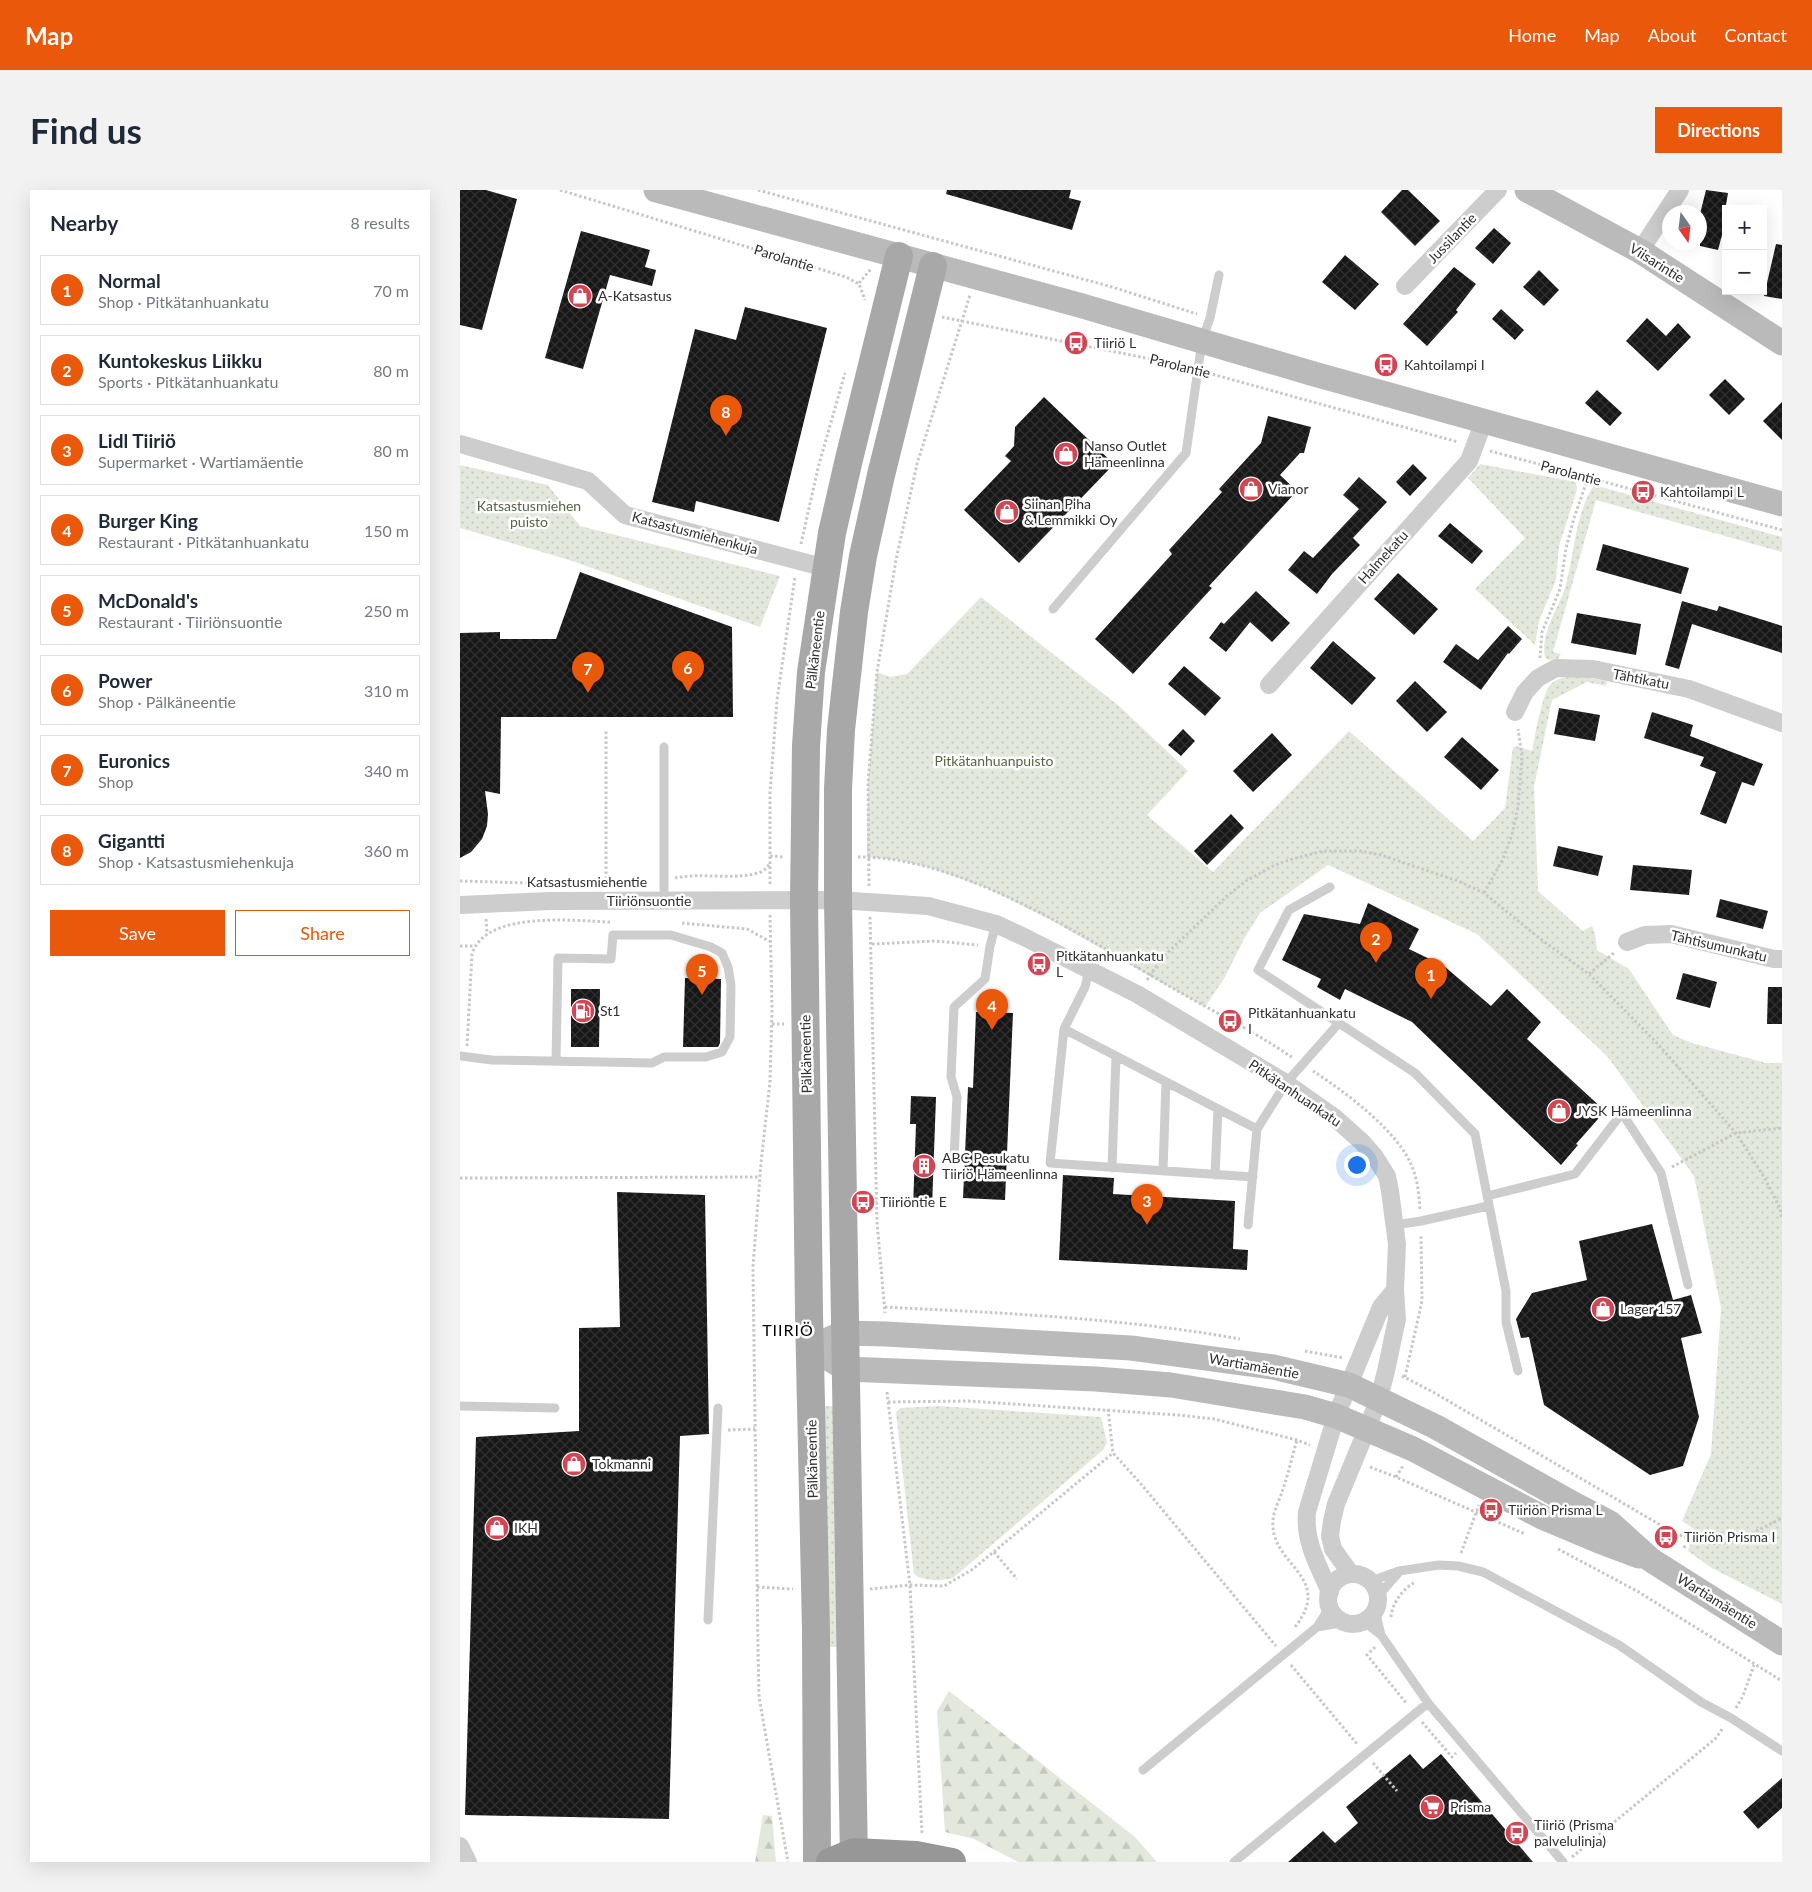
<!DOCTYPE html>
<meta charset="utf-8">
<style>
body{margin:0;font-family:Lato,sans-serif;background:#f2f2f3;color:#1f2937}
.controls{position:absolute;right:15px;top:15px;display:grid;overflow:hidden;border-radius:0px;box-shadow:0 5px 20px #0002}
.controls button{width:45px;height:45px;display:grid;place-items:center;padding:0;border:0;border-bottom:1px solid #e0e1e3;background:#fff;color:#1f2937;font:25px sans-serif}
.compass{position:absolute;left:1202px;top:15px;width:45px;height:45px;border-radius:50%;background:#fff;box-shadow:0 5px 20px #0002;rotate:166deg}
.you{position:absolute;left:896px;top:974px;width:18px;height:18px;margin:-12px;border:4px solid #fff;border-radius:50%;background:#1a73e8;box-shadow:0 0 0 8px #1a73e833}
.badge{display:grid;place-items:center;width:32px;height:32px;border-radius:50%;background:#ea580c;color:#fff;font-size:16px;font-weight:700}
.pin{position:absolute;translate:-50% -41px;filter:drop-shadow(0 1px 2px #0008)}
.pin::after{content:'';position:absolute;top:26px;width:18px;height:15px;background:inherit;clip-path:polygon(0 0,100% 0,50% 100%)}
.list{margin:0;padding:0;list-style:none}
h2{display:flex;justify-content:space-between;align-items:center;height:65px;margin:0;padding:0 20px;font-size:21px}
h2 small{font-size:16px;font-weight:400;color:#747a83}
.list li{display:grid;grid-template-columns:32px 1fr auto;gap:15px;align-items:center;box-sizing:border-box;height:70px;margin:0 10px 10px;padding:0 10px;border:1px solid #e0e1e3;border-radius:0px}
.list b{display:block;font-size:19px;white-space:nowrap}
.list p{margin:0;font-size:16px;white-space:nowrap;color:#747a83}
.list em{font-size:16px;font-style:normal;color:#747a83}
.actions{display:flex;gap:10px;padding:15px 20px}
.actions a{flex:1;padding:11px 0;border:1px solid #ea580c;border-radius:0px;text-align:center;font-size:18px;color:#ea580c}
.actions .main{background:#ea580c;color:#fff}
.map{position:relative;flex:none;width:1322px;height:1672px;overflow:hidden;border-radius:0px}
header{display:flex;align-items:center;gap:30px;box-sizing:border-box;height:70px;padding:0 25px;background:#ea580c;color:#fff}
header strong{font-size:24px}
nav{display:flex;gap:28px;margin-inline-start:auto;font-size:18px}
.intro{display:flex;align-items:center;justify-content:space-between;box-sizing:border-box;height:120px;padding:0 30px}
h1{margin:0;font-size:35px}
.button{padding:12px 22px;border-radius:0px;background:#ea580c;color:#fff;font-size:18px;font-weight:700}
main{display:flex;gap:30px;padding:0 30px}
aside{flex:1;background:#fff;border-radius:0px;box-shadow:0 5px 20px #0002}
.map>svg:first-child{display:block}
.green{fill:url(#green-dots)}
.forest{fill:url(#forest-firs)}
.building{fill:url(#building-cross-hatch)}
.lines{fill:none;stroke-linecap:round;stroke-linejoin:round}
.path{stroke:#c7c7c7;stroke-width:3;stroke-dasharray:2.5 2.5;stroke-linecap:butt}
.lane{stroke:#cdcdcd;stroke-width:9}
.street{stroke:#cdcdcd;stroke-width:18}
.secondary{stroke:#bababa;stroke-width:25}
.primary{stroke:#a8a8a8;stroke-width:28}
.highway{stroke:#979797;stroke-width:28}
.labels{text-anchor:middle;stroke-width:5;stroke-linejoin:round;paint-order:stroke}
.street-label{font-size:14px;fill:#303030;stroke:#fff}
.poi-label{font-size:14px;fill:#303030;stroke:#fff;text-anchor:start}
.park-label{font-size:14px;fill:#546742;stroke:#fff}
.quarter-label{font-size:16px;letter-spacing:1px;fill:#000;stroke:#fff}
</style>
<header>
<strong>Map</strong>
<nav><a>Home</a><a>Map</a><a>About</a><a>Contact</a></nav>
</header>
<div class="intro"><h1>Find us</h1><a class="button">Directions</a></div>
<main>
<aside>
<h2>Nearby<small>8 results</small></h2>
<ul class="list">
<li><span class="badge">1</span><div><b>Normal</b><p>Shop · Pitkätanhuankatu</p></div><em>70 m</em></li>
<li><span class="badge">2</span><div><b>Kuntokeskus Liikku</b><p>Sports · Pitkätanhuankatu</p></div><em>80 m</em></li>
<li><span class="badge">3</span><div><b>Lidl Tiiriö</b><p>Supermarket · Wartiamäentie</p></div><em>80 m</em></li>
<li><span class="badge">4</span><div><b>Burger King</b><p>Restaurant · Pitkätanhuankatu</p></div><em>150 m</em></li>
<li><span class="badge">5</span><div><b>McDonald's</b><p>Restaurant · Tiiriönsuontie</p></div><em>250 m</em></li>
<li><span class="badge">6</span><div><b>Power</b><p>Shop · Pälkäneentie</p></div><em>310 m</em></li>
<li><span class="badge">7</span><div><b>Euronics</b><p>Shop</p></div><em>340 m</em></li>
<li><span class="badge">8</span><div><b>Gigantti</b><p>Shop · Katsastusmiehenkuja</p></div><em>360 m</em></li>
</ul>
<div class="actions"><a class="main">Save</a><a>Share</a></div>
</aside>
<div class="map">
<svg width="1322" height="1672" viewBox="0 0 1322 1672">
<defs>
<pattern id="green-dots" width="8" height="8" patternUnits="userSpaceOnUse" patternTransform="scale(1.25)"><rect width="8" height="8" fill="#e3e8dc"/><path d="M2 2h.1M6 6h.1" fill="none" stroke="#c3c7bd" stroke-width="1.8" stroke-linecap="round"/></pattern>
<pattern id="forest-firs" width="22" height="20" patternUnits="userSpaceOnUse" patternTransform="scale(1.25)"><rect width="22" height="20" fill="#e3e8dc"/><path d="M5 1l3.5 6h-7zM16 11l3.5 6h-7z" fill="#c3c7bd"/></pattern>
<pattern id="building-cross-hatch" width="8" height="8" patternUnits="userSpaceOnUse" patternTransform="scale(1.25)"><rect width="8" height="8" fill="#171717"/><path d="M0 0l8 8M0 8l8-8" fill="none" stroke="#303030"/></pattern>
</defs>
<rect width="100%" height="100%" fill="#fff"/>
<path class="green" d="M1020,274L1116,292L1117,300L1099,356L1096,390L1079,431L1075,455L1015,399L1065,348L1008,288Z
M0,275L88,295L120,336L320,386L300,437L109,370L0,338Z
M1134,295L1322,347V362L1136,310L1093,462L1101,464L1098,469L1089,470L1085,467C1080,441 1100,418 1106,394C1115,360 1115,325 1134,295Z
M521,407L659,516L728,581L687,625L753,682L889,541L1013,651L1045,618L1053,557L1056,556L1072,561C1075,547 1082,502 1091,494C1105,481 1130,488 1147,491L1146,496L1127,492L1092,510L1074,597L1078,701L1123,741L1132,736L1135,744L1137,760L1169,779L1213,845L1232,853L1306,873H1322V1414L1250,1377L1228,1361L1231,1350L1237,1341L1222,1331L1251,1264L1261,1118L1234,986L1147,866L1017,744L868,675L800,723L784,749L765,787L745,817L591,730L527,698L471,678L439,670L407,667L408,593L417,482L430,487L447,484Z
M365,1216H373L378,1457H369L362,1218Z
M479,1216L641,1227L647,1252L643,1260L493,1388C481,1391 464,1392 454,1384L436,1222L441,1218Z"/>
<path class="forest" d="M489,1501L675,1647L697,1672H558L514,1649L485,1642L477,1521Z
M303,1625L312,1626L316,1672H295Z"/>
<path class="building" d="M0,0H26L57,9L22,140L0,135Z
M487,0H611L609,8L621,11L612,40L486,4Z
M942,0H948L980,31L955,56L921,22Z
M1246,0L1268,3L1266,15V30L1258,60L1240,56V24Z
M1034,38L1051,53L1033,74L1015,58Z
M121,41L190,60L185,77L196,80L192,96L150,85L123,179L85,168Z
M1316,54L1322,55V109L1304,106Z
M885,65L919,94L895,120L862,92Z
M994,77L1016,94L996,120L998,122L967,156L943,134Z
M1079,80L1099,100L1084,116L1063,97Z
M285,117L367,138L319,332L236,311L234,322L192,312L235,139L276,150Z
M1041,119L1064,140L1055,150L1032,129Z
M1187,128L1206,146L1218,133L1231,147L1198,181L1166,151Z
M1265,189L1285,209L1269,225L1249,205Z
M1137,200L1162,223L1150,236L1125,213Z
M584,207L654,274L559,373L504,320L551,271L545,266L554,256L555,237Z
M1322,212V250L1303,231Z
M808,226L851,237L844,263H840L820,285L837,301L749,396L752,398L673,484L635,449L712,364L709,360L762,302L759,299L801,253Z
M953,274L967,288L950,306L936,292Z
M899,287L927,312L893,348L900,355L872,384L857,404L828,380L844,361L853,368L899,319L883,305Z
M990,333L1023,361L1012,374L978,346Z
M1143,354L1229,378L1221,404L1136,380Z
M120,382L272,437L273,527H41L40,604L25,601L28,624L27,636L22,649L11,662L0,668V443L40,442V449H96Z
M938,383L978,419L954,445L914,409Z
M796,401L830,433L812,452L790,432L766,462L749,448L761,432L764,434Z
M1222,411L1257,421L1259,416L1322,436V463L1232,434L1219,479L1205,475Z
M1117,423L1181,434L1176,465L1111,453Z
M1048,436L1062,449L1049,464L1048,463L1021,500L983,472L996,454L1018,470Z
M873,451L916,488L892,515L850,478Z
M724,476L761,508L745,526L708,494Z
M955,491L987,522L967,542L936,511Z
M1099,518L1140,525L1135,551L1094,544Z
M1192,522L1233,535L1230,546L1303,574L1294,596L1282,592L1266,634L1240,624L1256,582L1240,576L1244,567L1184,548Z
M723,539L735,551L721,566L708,555Z
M812,543L832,565L793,602L773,581Z
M1002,547L1039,580L1021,600L984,567Z
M771,624L784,638L747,675L734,661Z
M1098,656L1143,666L1138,686L1093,676Z
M1173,675L1232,680L1229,705L1170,700Z
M1260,709L1308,721L1303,739L1256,727Z
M908,713L959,739L949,759L984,776L1031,816L1047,799L1081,832L1067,849L1145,921L1116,954L1118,955L1101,975L952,832L885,799L880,810L857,797L861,789L822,770L844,724L900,734Z
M1223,783L1257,792L1250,818L1216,809Z
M225,788L261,789L260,853L258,857H223Z
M1308,797H1322V834H1307Z
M111,799H140L139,857H111Z
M516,822L553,823L545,1010L503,1008L508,897L513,898Z
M451,906L476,907L472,1018H453L456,934H450Z
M603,985L654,988L653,1004L775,1011L773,1059L788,1060L787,1080L599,1070Z
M157,1002L245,1005L249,1244L220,1246L209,1629L5,1625L16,1247L119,1241V1138L160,1137Z
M1192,1034L1213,1110L1231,1105L1242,1143L1221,1148L1239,1227L1223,1276L1190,1285L1084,1215L1069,1147L1061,1148L1056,1129L1072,1103L1127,1090L1119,1051Z
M950,1564L963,1579L981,1564L1073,1672H828L863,1641L875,1653L898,1633L886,1617Z
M1322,1588V1618L1298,1639L1283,1622Z"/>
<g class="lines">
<path class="path" d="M100,0L386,87L399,94L405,110
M298,0L652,97L737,124
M399,93L411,79
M482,127L725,176
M748,183L998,252
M1030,261L1322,340
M341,354L358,278L385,183
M1080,468L1082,442L1100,399L1106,358L1114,328L1128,288
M310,666L324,667
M398,667C500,666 622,746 709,796C750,820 794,841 833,868
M215,688C241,682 277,691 301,682C305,680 307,677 310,674
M0,691L69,693
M146,694V539
M310,694V603L317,510L335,387
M409,696L408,593L417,482L436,370L457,274L510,105
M1024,703L1043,669L1052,645L1058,617L1062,566L1058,539
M310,725L312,819L310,892L301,973L293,1077L298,1460L299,1507L328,1672
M410,727L417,1032L425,1123
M26,729L27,743
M222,733L287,739L311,752
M412,754L475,751L518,755
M0,756H14
M1129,784L1155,762
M687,790L702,768L766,707L786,691L813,676L829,670L863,661H900L921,665L998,691L1024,703L1079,748L1129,784L1197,853L1276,943L1304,987L1320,1018L1322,1029
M312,834H324
M7,856L12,764C26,720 114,731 151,732
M853,881C885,902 940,942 953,979C958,992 959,1006 960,1020
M1212,977L1276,943L1322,938
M0,988L300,987
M405,1012H417
M425,1117C543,1123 663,1128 780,1149
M845,1161L883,1168
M942,1186L973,1202L1209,1340C1261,1365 1274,1352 1322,1328
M945,1187L962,1111L961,1044
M427,1202L450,1395L462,1644
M428,1212L508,1211L718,1225L754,1229L837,1250L850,1255
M648,1219L653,1263L681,1294L816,1456
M268,1240L295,1239
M910,1277L936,1287L1065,1344
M936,1287L943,1276
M1224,1358L1228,1349
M1098,1359L1177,1401L1322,1491
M534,1362L557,1389
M1001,1363L1019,1315
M297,1397L333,1399
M410,1399L450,1395L484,1396L513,1379L653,1263
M931,1427C932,1413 943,1399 955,1392
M835,1437C875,1386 810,1376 813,1331C813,1322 819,1311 822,1302C828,1285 832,1267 837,1250
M915,1457L907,1465L947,1514
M831,1475L897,1554
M1276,1518L1283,1506L1294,1475
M962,1532L992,1567L996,1563
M913,1573L937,1601
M1112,1667L1255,1549L1263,1538"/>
<path class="lane" d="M593,419L726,263L742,151L750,128L759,85
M204,557V711
M870,697L829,720L798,780L955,883L1015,944L1046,1101V1132L1058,1181
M629,780L625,797L604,839L590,973L793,987
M604,839L797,939L788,1035
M0,866L32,870L192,873L204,867H246L262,862L270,847L271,795L268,777L262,763L251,757L211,745H153L151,769L98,768L96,871
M797,939L826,893L879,833
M494,968L497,907L491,887L494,817L525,789L530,756L536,734
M652,978L656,866
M703,981L706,892
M755,985L758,919
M1027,1006L1115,984L1162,923L1201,983L1228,1095
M935,1035L961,1031L1028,1016
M0,1216L95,1218
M911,1391L939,1381L979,1375L998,1376L1023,1382L1159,1455L1241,1512L1271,1528L1322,1561
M918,1406L939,1382
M915,1420L921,1445
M248,1430L258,1218
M903,1431L921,1445L968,1513L1103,1672
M857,1437L885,1432
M683,1580L857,1437L870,1417
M774,1672L968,1513"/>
<path class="street" d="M1180,61L1220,0
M945,96L1038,0
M0,254L128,291L165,325L366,378
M809,495L1009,271L1024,231
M1055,522L1065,502L1078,488L1096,478L1133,479L1229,499L1322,533
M0,715L90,711L378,710L468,716L536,734L564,747L677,804L826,893L874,927L902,952L915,967L927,986L930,1001L937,1054L935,1100L937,1129L926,1181L919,1208L907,1239L876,1314L872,1331L870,1346L873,1359L891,1384
M1167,752L1185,745L1211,744L1314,769H1322
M868 1409a25 25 0 1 1 50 0a25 25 0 1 1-50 0Z
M870,1402C858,1375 844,1351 847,1322L876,1226L921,1117L935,1100
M0,1656L8,1672"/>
<path class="secondary" d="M196,0L619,115L854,184L1322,314
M1067,0L1180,61L1322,153
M350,1157L384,1143L426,1144L671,1158L813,1177L889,1195L976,1237L1108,1311L1150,1333L1191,1370L1322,1453
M350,1157L386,1179L636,1189L711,1195L845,1217L876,1226L953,1259L1082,1327L1139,1351L1179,1366"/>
<path class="primary" d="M357,1672L356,1440L349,1124L344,710L346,556L351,482L372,343L389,269L439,66
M394,1672L378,710V599L381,540L394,422L403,366L421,285L473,76"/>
<path class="highway" d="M370,1672L394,1662L456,1665L492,1672"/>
</g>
<defs>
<g id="shop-disc" transform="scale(1.25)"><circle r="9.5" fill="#d24654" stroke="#fff"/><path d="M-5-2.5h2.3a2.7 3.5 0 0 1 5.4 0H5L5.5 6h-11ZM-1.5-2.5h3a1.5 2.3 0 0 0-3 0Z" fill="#fff"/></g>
<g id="bus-disc" transform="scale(1.25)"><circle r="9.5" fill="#d24654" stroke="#fff"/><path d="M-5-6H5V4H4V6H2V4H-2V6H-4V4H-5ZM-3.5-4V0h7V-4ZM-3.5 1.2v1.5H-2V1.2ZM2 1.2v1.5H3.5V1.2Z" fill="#fff"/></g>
<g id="fuel-disc" transform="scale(1.25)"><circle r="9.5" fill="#d24654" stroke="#fff"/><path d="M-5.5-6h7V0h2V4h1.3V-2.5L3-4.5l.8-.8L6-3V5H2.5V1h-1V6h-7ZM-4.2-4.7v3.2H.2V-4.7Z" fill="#fff"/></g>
<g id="building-disc" transform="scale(1.25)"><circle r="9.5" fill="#d24654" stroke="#fff"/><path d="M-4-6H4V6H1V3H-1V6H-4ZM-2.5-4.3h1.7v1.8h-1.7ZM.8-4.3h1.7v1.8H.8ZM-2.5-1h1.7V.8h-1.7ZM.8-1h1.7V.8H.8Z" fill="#fff"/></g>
<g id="supermarket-disc" transform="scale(1.25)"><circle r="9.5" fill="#d24654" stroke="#fff"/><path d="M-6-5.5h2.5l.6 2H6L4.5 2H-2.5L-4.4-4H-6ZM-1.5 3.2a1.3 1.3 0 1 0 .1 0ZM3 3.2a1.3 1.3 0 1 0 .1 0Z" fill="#fff"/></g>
</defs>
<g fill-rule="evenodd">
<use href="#shop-disc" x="120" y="106"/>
<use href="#bus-disc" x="616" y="153"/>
<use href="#bus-disc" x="926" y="175"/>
<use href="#shop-disc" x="606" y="264"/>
<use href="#shop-disc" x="791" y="299"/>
<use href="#bus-disc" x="1183" y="302"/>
<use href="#shop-disc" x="547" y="322"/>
<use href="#bus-disc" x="579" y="774"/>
<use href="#fuel-disc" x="123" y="821"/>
<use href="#bus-disc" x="770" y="831"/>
<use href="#shop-disc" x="1099" y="921"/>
<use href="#building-disc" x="464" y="976"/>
<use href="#bus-disc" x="403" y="1012"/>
<use href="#shop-disc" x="1143" y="1119"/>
<use href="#shop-disc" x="114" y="1274"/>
<use href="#bus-disc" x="1031" y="1320"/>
<use href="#shop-disc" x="37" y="1338"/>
<use href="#bus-disc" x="1206" y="1347"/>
<use href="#supermarket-disc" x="972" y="1617"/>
<use href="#bus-disc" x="1057" y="1643"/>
</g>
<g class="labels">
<g class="street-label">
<text transform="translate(992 48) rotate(-46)" y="5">Jussilantie</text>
<text transform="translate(324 68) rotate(17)" y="5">Parolantie</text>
<text transform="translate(1197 73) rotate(32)" y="5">Viisarintie</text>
<text transform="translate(720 176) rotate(14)" y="5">Parolantie</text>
<text transform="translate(1111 283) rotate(15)" y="5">Parolantie</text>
<text transform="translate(235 343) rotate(15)" y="5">Katsastusmiehenkuja</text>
<text transform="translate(923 367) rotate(-48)" y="5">Halmekatu</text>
<text transform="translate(355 460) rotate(-83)" y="5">Pälkäneentie</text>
<text transform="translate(1181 489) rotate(11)" y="5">Tähtikatu</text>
<text x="127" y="697">Katsastusmiehentie</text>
<text x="189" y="716">Tiiriönsuontie</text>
<text transform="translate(1259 756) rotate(13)" y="5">Tähtisumunkatu</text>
<text transform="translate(346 864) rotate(-91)" y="5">Pälkäneentie</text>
<text transform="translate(835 903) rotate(34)" y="5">Pitkätanhuankatu</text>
<text transform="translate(794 1176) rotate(10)" y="5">Wartiamäentie</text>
<text transform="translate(352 1269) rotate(-91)" y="5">Pälkäneentie</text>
<text transform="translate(1257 1411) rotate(32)" y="5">Wartiamäentie</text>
</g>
<g class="poi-label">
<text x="138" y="111">A-Katsastus</text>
<text x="634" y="158">Tiiriö L</text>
<text x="944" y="180">Kahtoilampi I</text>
<text x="624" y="261">Nanso Outlet<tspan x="624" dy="16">Hämeenlinna</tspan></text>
<text x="808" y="304">Vianor</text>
<text x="1200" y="307">Kahtoilampi L</text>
<text x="564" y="319">Siinan Piha<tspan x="564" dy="16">&amp; Lemmikki Oy</tspan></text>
<text x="596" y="771">Pitkätanhuankatu<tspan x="596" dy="16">L</tspan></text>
<text x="140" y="826">St1</text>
<text x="788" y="828">Pitkätanhuankatu<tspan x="788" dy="16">I</tspan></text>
<text x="1116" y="926">JYSK Hämeenlinna</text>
<text x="482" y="973">ABC Pesukatu<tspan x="482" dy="16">Tiiriö Hämeenlinna</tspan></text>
<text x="420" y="1017">Tiiriöntie E</text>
<text x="1160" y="1124">Lager 157</text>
<text x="132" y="1279">Tokmanni</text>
<text x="1048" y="1325">Tiiriön Prisma L</text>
<text x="54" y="1343">IKH</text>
<text x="1224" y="1352">Tiiriön Prisma I</text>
<text x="990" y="1622">Prisma</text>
<text x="1074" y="1640">Tiiriö (Prisma<tspan x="1074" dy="16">palvelulinja)</tspan></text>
</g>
<g class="park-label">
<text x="69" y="321">Katsastusmiehen<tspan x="69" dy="16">puisto</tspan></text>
<text x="534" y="576">Pitkätanhuanpuisto</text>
</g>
<g class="quarter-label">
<text x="328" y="1146">TIIRIÖ</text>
</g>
</g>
</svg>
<div class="controls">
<button>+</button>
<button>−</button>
</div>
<svg class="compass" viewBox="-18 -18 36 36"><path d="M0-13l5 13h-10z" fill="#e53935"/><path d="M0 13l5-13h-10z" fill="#747a83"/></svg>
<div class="you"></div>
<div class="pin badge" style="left:971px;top:809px">1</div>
<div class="pin badge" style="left:916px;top:773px">2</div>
<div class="pin badge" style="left:687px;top:1035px">3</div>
<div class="pin badge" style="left:532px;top:840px">4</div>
<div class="pin badge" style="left:242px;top:805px">5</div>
<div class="pin badge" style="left:228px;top:502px">6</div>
<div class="pin badge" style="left:128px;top:503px">7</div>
<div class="pin badge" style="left:266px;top:246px">8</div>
</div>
</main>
